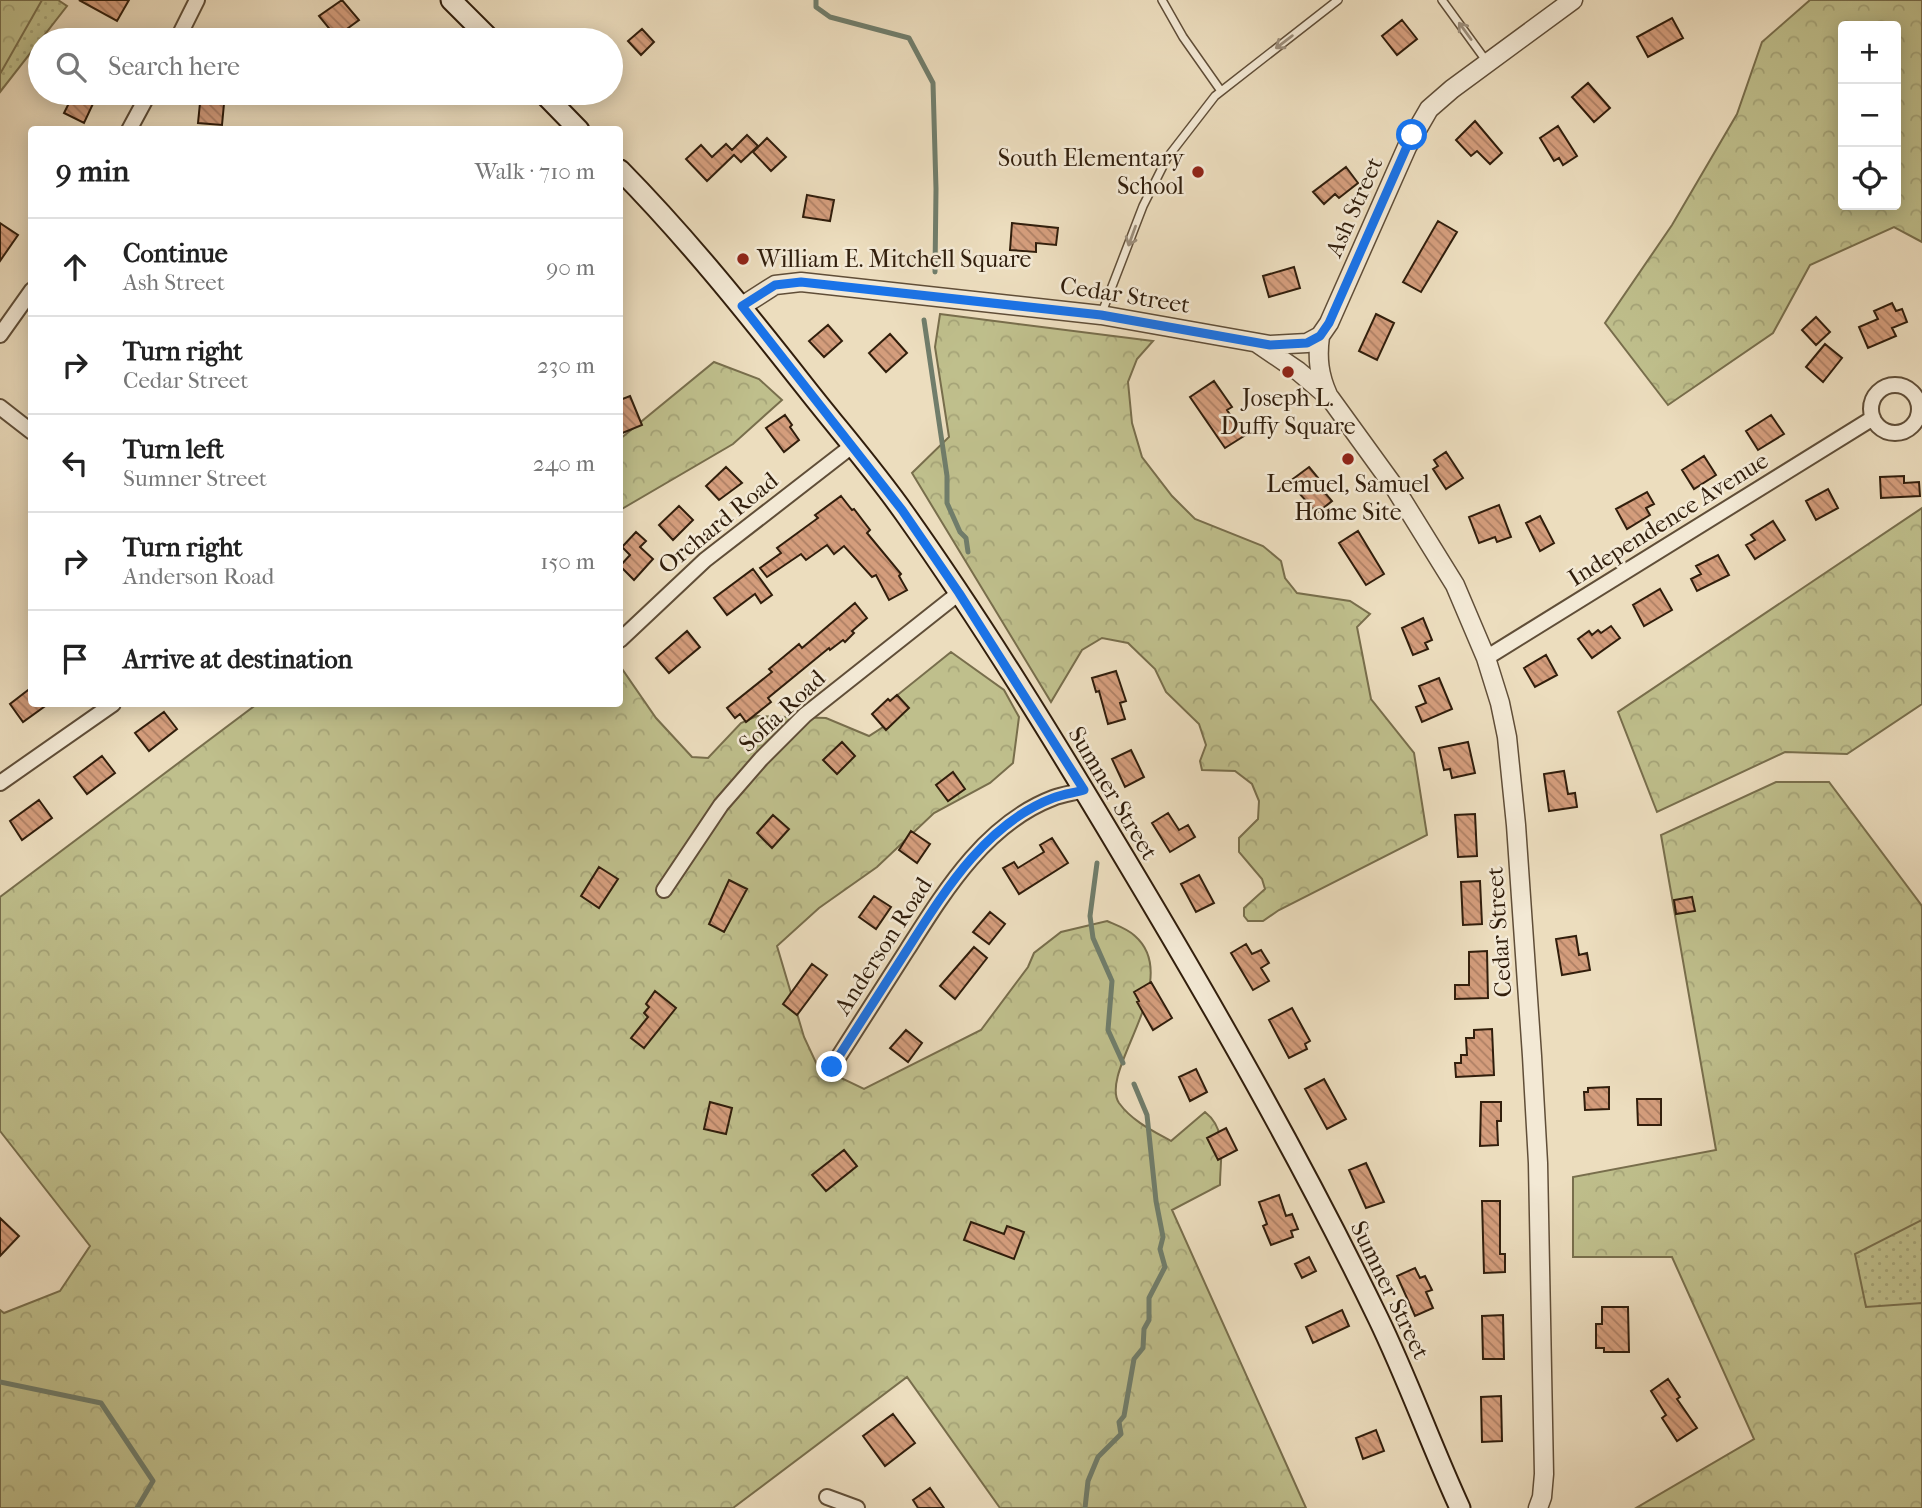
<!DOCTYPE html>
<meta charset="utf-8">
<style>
body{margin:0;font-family:"IM FELL French Canon",serif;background:#f6f6f6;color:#222}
.controls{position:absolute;right:21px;top:21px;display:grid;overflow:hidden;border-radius:7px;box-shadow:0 4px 18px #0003}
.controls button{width:63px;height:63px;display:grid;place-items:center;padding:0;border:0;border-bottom:2px solid #e0e0e0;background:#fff;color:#222;font:35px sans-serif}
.stop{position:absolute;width:21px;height:21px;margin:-16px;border:5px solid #1a73e8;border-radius:50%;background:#fff}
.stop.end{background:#1a73e8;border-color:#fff;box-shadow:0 2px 7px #0008}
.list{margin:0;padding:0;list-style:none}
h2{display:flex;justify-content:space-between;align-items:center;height:91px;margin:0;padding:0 28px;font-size:30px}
h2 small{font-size:23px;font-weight:400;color:#767676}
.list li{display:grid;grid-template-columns:46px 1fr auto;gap:21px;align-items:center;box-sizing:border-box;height:98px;padding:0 28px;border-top:2px solid #e0e0e0}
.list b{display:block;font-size:26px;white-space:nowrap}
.list p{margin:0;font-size:23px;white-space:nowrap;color:#767676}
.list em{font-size:23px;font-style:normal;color:#767676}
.icon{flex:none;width:38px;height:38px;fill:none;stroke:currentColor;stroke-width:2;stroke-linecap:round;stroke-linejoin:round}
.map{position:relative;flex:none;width:1922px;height:1508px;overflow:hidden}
.search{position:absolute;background:#fff;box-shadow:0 4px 18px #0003;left:28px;top:28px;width:595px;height:77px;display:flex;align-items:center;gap:18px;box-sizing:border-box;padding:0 24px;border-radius:38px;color:#767676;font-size:26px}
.panel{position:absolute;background:#fff;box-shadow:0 4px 18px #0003;left:28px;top:126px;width:595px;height:581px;border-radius:7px}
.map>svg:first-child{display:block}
.grass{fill:url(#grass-dots);stroke:#786e4c;stroke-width:2}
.forest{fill:url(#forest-crowns);stroke:#786e4c;stroke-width:2;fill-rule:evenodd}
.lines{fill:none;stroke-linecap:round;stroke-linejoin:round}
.stream{stroke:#707d6b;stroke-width:5}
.building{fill:url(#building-back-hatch);stroke:#311e0c;stroke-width:2}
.service-casing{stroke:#604e38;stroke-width:10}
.minor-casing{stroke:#604e38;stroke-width:18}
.tertiary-casing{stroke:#604e38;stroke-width:21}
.secondary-casing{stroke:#311e0c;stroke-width:23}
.service{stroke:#f3e9d5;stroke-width:7}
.minor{stroke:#f3e9d5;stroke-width:14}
.tertiary{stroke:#f3e9d5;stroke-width:18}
.secondary{stroke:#f3e9d5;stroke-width:19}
.oneway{stroke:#9c8e7b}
.route{stroke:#1a73e8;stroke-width:9}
.poi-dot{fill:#8f2418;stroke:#f3e9d5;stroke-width:2.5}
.labels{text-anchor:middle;stroke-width:5;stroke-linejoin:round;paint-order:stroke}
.poi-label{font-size:24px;fill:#311e0c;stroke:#f3e9d5}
.street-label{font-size:24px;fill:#311e0c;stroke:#f3e9d5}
</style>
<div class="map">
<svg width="1922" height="1508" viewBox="0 0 1922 1508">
<defs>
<pattern id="grass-dots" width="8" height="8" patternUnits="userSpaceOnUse" patternTransform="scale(1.75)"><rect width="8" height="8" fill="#bfbf8c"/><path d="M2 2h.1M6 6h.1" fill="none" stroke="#a5a478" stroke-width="1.8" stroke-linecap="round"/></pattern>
<pattern id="forest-crowns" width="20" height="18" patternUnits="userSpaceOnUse" patternTransform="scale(1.75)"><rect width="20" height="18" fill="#bfbf8c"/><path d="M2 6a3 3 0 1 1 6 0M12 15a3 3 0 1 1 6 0" fill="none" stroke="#a5a478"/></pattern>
<pattern id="building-back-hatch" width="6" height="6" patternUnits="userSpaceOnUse" patternTransform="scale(1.75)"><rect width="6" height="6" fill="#d49d7c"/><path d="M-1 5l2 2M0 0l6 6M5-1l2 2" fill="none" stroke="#ad7f64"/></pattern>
</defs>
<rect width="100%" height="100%" fill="#ecddbe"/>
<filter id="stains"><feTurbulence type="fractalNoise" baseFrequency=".00286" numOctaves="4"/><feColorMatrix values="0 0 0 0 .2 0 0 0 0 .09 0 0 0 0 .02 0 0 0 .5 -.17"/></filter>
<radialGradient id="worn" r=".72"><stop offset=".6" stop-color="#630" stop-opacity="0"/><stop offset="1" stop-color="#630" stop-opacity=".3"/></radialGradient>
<path class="grass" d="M0,0H58L67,6L0,92Z
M1922,1192V1331L1841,1325L1818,1243Z"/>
<path class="forest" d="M0,0H42L0,74Z
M1810,0H1922V242L1894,227L1810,265L1773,333L1668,405L1605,323L1672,225L1737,114L1762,42ZM1843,26H1896V205H1843Z
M940,314L1153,341L1137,359L1128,382L1132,423L1142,457L1172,496L1195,519L1263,546L1281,561L1285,578L1297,593L1350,601L1370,614L1357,627L1371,699L1414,753L1427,835L1279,910L1263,921H1248L1244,916V908L1265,889L1262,879L1239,852V838L1258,819L1259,801L1252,784L1235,771L1202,770L1200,761L1206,745L1199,724L1166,692L1155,669L1128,643L1102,638L1082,650L1051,702L912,473L949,437L935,347Z
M714,362L759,379L782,400L733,444L620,510V439Z
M1922,508V704L1847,754L1785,752L1657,812L1618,712Z
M951,652L1004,690L1019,717L1013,763L990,783L934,813L877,867L819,908L777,946L804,1037L818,1067L864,1089L981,1030L1028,967L1034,953L1061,932L1107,921C1116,925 1128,929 1135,936C1185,980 1098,1071 1119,1103C1132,1121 1153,1131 1171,1141L1205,1112C1228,1130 1220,1158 1220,1185L1172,1210L1306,1508H1000L907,1377L733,1508H0V1310L4,1313L60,1291L90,1246L0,1131V897L257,704H620V666L656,718L692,757L708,758L741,723L757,716L826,718L869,736L883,727L895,697Z
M1776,782H1829L1922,906V1220L1855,1254L1866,1307L1922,1303V1508H1636L1754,1439L1672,1257H1573V1177L1716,1150L1661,835Z"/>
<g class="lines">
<path class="stream" d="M816,0V7L830,17L909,38L933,83L936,189L935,272
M924,320L947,476V503L960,532L966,538L968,552
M1097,863L1090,916L1093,938L1112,981L1108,1030L1123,1063
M0,1382L101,1403L153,1481L137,1508
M1085,1508L1088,1481L1098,1457L1121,1434L1119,1422L1124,1416L1134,1359L1143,1348L1144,1329L1149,1320V1298L1165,1267L1160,1249L1163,1237L1156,1201L1147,1115L1134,1084"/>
</g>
<path class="building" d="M79,0H129L117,21Z
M342,0L359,20L336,37L319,16Z
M1672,18L1683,38L1648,57L1637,37Z
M1402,20L1417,39L1397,55L1382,36Z
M642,29L654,42L641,55L628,41Z
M1588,83L1610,108L1594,122L1572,97Z
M74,93H98L84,123L64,113Z
M201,93H225L222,125L198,123Z
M1475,121L1502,153L1490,164L1477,151L1471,156L1456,140Z
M1558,126L1577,156L1563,165L1559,158L1554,161L1540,138Z
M747,135L758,146L741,162L734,155L707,181L686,159L701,145L712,157L726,144L732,150Z
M767,138L786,157L771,171L753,152Z
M1346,167L1358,183L1339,198L1335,194L1324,204L1313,192Z
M807,195L834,200L830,221L803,217Z
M1438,221L1457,232L1421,292L1403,282Z
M0,223L18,235L0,261Z
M1012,223L1058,228L1056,245L1036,243V252L1010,250Z
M1294,267L1300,288L1269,297L1263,276Z
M1892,303L1896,311L1902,309L1907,322L1892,328L1896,336L1868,348L1859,327L1878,319L1874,311Z
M1376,314L1394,323L1377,360L1359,351Z
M1816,317L1830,332L1816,345L1802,330Z
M828,325L842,341L824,357L809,341Z
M890,334L907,353L886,372L869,353Z
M1825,344L1842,358L1823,382L1806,367Z
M1214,381L1232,407L1227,410L1244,436L1225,448L1190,397Z
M630,396L642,425L620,434V400Z
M785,415L792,425L790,427L799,440L784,452L766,428Z
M1771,415L1784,434L1758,450L1746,431Z
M1446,452L1463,478L1446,489L1433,469L1438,466L1434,460Z
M1704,456L1716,475L1694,489L1682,470Z
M726,467L742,483L719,500L706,486Z
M1309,467L1328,490L1325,493L1332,501L1317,513L1289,482Z
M1904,476V483L1919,482L1920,496L1881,498L1880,477Z
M1828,489L1838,508L1816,520L1806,501Z
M1647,492L1654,504L1646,508L1650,515L1627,529L1616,509Z
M841,496L852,510L854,509L870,530L867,533L901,574L899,576L907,590L889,600L876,575L872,577L844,546L834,554L827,545L806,560L801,554L767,577L760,568L781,553L777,548L818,518L815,515Z
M1499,505L1511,537L1497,542L1495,537L1479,543L1469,517Z
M679,506L693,520L673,540L659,525Z
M1540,516L1554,543L1540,551L1526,523Z
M1773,521L1785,540L1755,559L1746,545L1755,540L1751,535Z
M1358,531L1384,574L1366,585L1339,543Z
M636,532L646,541L640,547L653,559L634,580L620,566L630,555L622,547Z
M1718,555L1729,575L1697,591L1691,579L1701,574L1696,566Z
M753,569L772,595L761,603L755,594L727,615L714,598Z
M1660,589L1672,610L1644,626L1633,605Z
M855,603L867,618L852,631L854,633L845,642L843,640L830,650L829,648L768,698L771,702L746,722L740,714L735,718L727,708L772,672L769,669L799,644L802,648Z
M1423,618L1432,640L1425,643L1428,649L1413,655L1402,628Z
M1611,626L1620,638L1592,658L1578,639L1589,631L1592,635L1598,630L1601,633Z
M687,631L700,647L669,673L656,658Z
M1546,655L1557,675L1535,687L1524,668Z
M1116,671L1126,701L1120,703L1125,719L1108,724L1099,691L1096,692L1092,678Z
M1439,678L1452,709L1422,722L1416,707L1426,703L1419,686Z
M32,687V704H48L23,722L10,704Z
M897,695L909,708L886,730L872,714L888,699L890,701Z
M164,712L177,729L149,751L135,733Z
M842,742L855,756L837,774L823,760Z
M1468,742L1475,773L1452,778L1450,769L1444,770L1439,748Z
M1131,750L1144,777L1125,787L1112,759Z
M102,756L115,773L87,794L74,777Z
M1564,771L1568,794L1575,793L1577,807L1549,811L1544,774Z
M953,772L965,789L948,801L936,785Z
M39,800L52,818L22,840L10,821Z
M1168,813L1179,830L1188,825L1195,837L1170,852L1152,823Z
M1475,814L1477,856L1458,857L1455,815Z
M773,815L789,829L772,848L757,833Z
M911,831L930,844L917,863L899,850Z
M1052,838L1068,863L1019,894L1003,868L1014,862L1018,868L1044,852L1040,845Z
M599,867L618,879L599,908L581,896Z
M1199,875L1214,903L1196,912L1181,884Z
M729,880L747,889L724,932L709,924Z
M1480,881L1482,924L1463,925L1461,882Z
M874,896L891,907L876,929L859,917Z
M1692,897L1695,911L1676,914L1674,900Z
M990,912L1005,924L989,944L973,932Z
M1576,936L1579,955L1587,953L1590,970L1562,975L1556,939Z
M1246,944L1252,954L1261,950L1269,963L1261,968L1269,981L1253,990L1231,953Z
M974,947L987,958L955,999L940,986Z
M1487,951L1488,998L1455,999V985H1469V952Z
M812,964L827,975L797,1015L783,1004Z
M1151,982L1172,1018L1153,1030L1137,1002L1139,1001L1134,992Z
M655,991L676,1008L644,1048L631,1038L648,1017L644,1013L649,1007L646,1004Z
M1292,1008L1310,1041L1305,1044L1307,1049L1289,1058L1269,1020Z
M1492,1029L1494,1075L1456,1077L1455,1063H1461V1055H1467L1466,1038H1474V1030Z
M906,1030L922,1043L908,1062L890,1048Z
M1196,1069L1207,1092L1190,1101L1179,1077Z
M1324,1079L1346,1119L1327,1129L1305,1089Z
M1609,1087V1109L1585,1110L1584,1092H1588V1088Z
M1637,1099H1661V1125H1638Z
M710,1102L732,1108L726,1134L704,1129Z
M1481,1102H1501V1121H1497L1498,1145L1480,1146Z
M1226,1128L1237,1150L1218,1160L1207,1138Z
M844,1150L857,1166L826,1191L812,1175Z
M1366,1163L1384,1202L1366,1208L1349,1170Z
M1279,1195L1286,1216L1292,1214L1298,1229L1291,1231L1293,1237L1271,1245L1263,1226L1267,1224L1259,1202Z
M1482,1201H1500V1254H1505V1272L1484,1273Z
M0,1218L19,1236L0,1256Z
M971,1222L1004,1234L1007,1226L1024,1232L1014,1259L964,1240Z
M1309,1257L1316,1271L1302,1278L1295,1264Z
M1415,1268L1420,1278L1425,1276L1432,1290L1426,1292L1433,1308L1415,1316L1397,1276Z
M1602,1307H1628L1629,1352H1604V1348H1596V1324H1602Z
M1342,1310L1349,1326L1313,1343L1306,1327Z
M1503,1315L1504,1359H1483L1482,1316Z
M1668,1379L1680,1397L1677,1399L1697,1428L1677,1441L1662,1418L1666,1415L1651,1391Z
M1501,1396L1502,1441L1482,1442L1481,1397Z
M893,1414L915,1443L885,1466L863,1436Z
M1376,1430L1384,1451L1363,1459L1356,1438Z
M930,1488L944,1508H918L913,1500Z"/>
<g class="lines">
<g class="service-casing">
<path id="service" d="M1162,0L1183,37L1221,91
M1442,0L1487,62
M1101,315L1143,206L1167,158L1215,96L1338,0"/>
</g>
<g class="minor-casing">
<path id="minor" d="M177,40L197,0
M129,130L149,93
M0,335L32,290
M1871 409a24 24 0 1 1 48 0a24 24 0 1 1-48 0Z
M0,407L32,432
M620,640L705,560L852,446
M1486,658L1873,418
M0,783L113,704
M664,890L721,805L761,759L805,715L959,593
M832,1067C857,1028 882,989 907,950C944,892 985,824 1053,798C1063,794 1074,793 1084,790
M827,1497L857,1508"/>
</g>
<g class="tertiary-casing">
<path id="tertiary" d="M742,306L775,285L801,282L1101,315L1270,345L1307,343L1320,336L1329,323L1407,147L1429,109L1452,89L1573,0
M1320,336C1317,358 1319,375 1328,395
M1257,343L1298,371L1330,398L1393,485L1455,585L1486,658L1500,703L1507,737L1516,825L1532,1056L1538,1163L1544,1474L1542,1497L1538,1508"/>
</g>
<g class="secondary-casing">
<path id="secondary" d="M451,0L491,40
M543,93L579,130
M620,170C687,238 747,313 806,388C839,430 874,470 905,514C983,624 1054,740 1124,857C1214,1007 1301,1159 1378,1318C1408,1380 1431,1445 1460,1508"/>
</g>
<use href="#service" class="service"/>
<use href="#minor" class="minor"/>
<use href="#tertiary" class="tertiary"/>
<use href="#secondary" class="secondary"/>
</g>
<defs><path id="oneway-shaft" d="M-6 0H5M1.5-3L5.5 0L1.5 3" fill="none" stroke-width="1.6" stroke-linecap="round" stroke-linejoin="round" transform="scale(1.75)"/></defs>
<g class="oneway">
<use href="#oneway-shaft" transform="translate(1465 31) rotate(-126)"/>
<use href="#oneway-shaft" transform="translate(1284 42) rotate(143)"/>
<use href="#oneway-shaft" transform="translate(1132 236) rotate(110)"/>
</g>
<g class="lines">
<path class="route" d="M832,1067C857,1028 882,989 907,950C944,892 985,824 1053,798C1063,794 1074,793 1084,790L959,593L902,510L742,306L775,285L801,282L1101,315L1270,345L1307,343L1320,336L1329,323L1412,135"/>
</g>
<g class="poi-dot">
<circle cx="1198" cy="172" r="7"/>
<circle cx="743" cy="259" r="7"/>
<circle cx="1288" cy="372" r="7"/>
<circle cx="1348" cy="459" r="7"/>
</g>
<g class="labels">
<g class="poi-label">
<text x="1184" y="166" text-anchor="end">South Elementary<tspan x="1184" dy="28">School</tspan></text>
<text x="757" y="267" text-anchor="start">William E. Mitchell Square</text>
<text x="1288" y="406">Joseph L.<tspan x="1288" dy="28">Duffy Square</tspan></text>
<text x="1348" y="492">Lemuel, Samuel<tspan x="1348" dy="28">Home Site</tspan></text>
</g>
<g class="street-label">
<text transform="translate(1354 207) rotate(-66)" y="8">Ash Street</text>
<text transform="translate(1125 295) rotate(9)" y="8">Cedar Street</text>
<text transform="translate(1668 519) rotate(-32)" y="8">Independence Avenue</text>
<text transform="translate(718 523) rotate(-39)" y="8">Orchard Road</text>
<text transform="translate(782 711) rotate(-43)" y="8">Sofia Road</text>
<text transform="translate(1113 793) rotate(59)" y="8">Sumner Street</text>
<text transform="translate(1499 932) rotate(-94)" y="8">Cedar Street</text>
<text transform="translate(883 946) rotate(-57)" y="8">Anderson Road</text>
<text transform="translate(1390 1290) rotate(64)" y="8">Sumner Street</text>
</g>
</g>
<rect width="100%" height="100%" filter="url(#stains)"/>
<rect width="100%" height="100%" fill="url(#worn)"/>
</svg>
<div class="controls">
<button>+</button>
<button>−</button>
<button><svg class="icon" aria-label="locate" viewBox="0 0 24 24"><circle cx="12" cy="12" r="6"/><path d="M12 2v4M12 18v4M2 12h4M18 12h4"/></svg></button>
</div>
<div class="stop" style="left:1412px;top:135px"></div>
<div class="stop end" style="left:832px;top:1067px"></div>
<div class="search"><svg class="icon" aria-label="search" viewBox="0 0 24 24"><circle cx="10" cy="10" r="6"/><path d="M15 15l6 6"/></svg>Search here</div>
<section class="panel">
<h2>9 min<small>Walk · 710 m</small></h2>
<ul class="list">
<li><svg class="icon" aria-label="ahead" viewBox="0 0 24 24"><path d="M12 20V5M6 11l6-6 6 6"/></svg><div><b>Continue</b><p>Ash Street</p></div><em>90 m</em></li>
<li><svg class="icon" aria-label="right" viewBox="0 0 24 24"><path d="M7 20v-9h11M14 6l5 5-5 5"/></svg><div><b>Turn right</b><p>Cedar Street</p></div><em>230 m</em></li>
<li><svg class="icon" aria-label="left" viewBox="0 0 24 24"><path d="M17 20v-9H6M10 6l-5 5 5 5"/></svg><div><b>Turn left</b><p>Sumner Street</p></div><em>240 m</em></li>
<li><svg class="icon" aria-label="right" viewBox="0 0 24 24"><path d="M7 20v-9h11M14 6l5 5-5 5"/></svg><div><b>Turn right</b><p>Anderson Road</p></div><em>150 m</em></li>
<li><svg class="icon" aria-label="arrive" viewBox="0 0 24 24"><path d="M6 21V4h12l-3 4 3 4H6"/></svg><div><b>Arrive at destination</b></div></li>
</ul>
</section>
</div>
